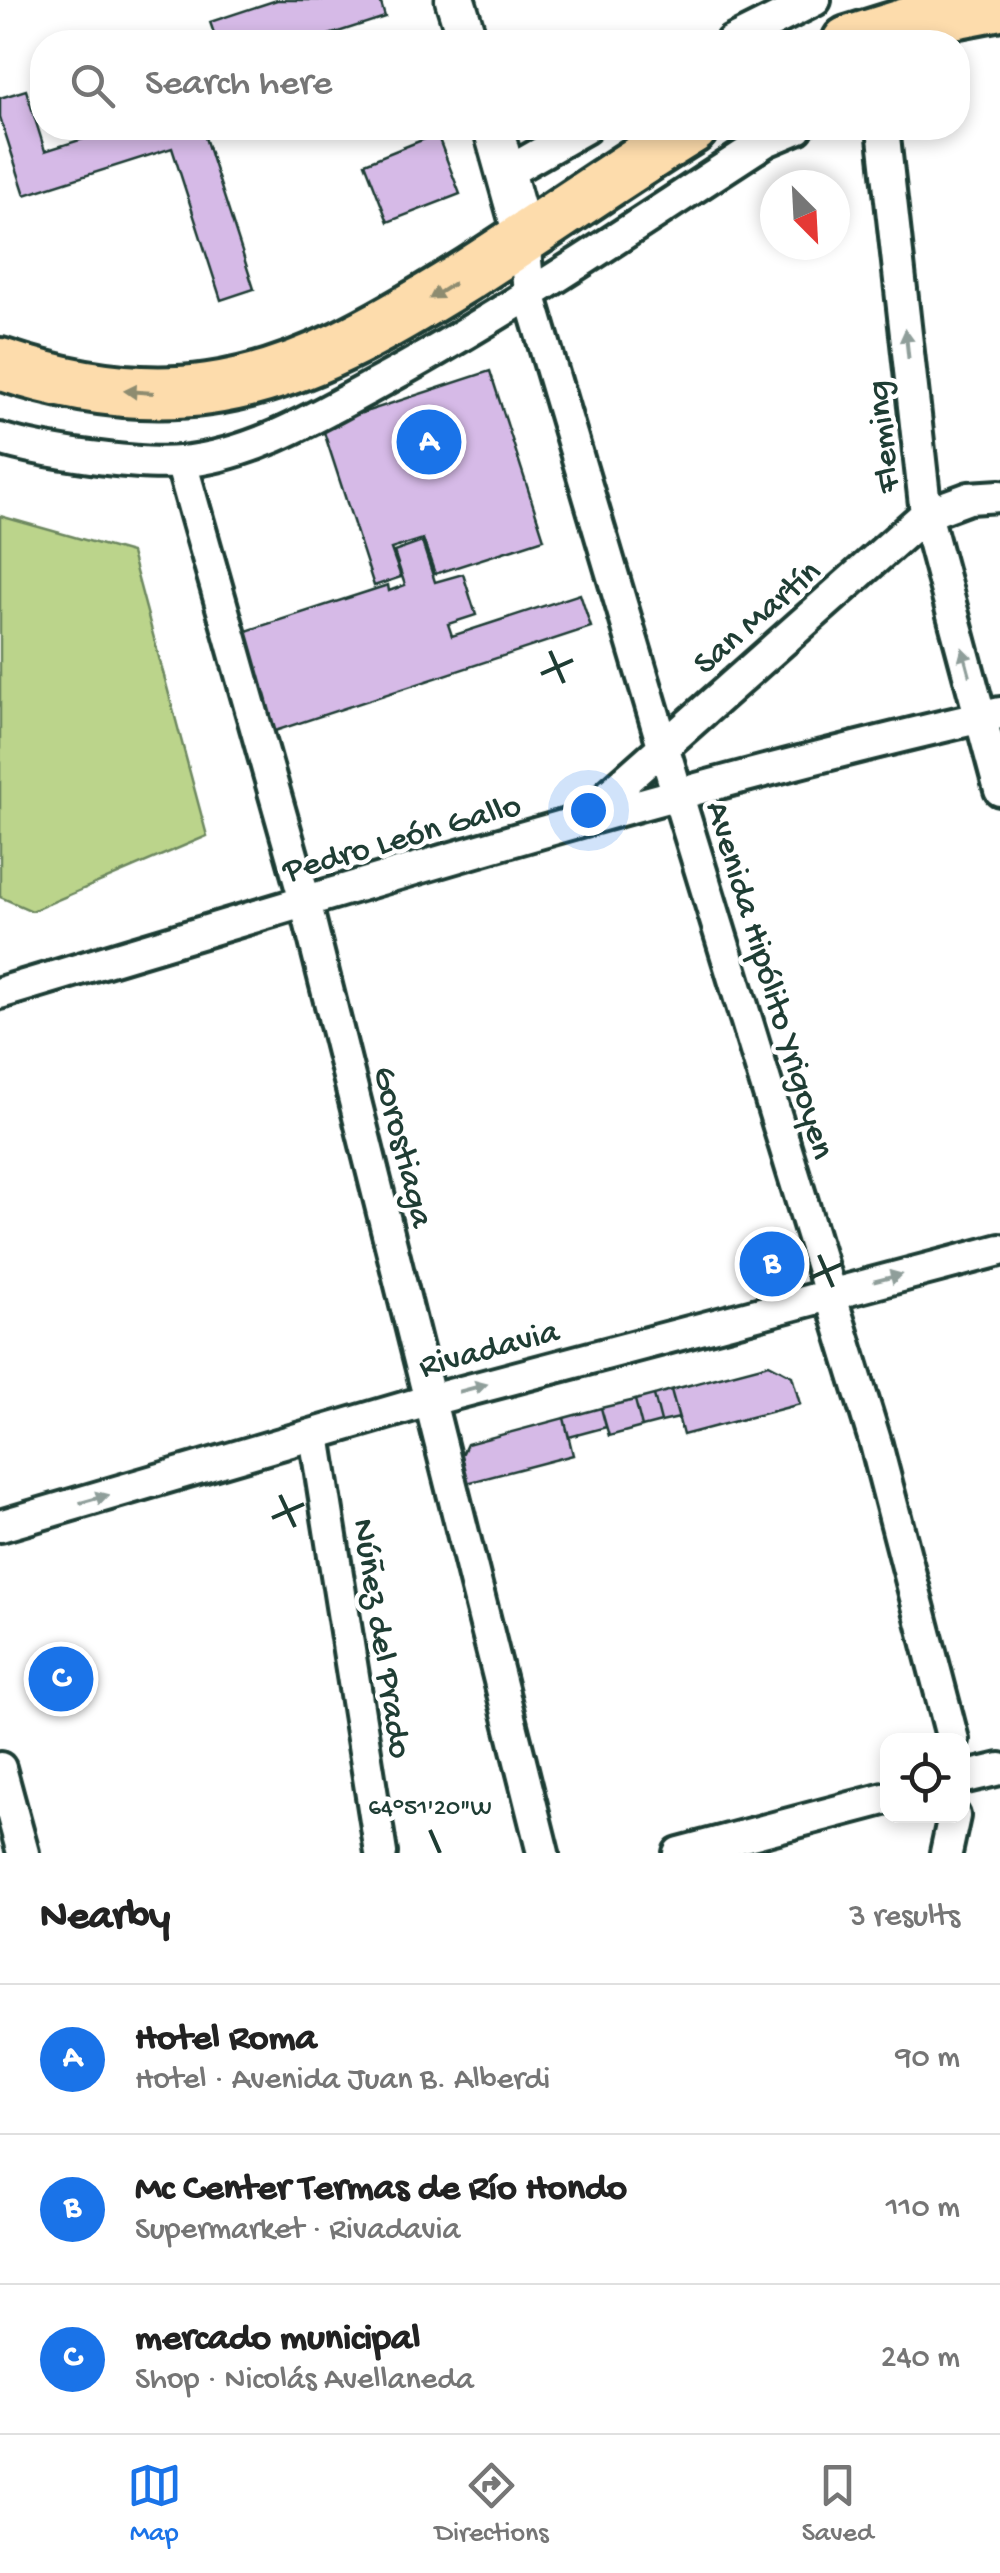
<!DOCTYPE html>
<meta charset="utf-8">
<style>
body{margin:0;font-family:"Gochi Hand",sans-serif;background:#f6f6f6;color:#222}
.controls{position:absolute;right:30px;bottom:30px;display:grid;overflow:hidden;border-radius:20px;box-shadow:0 5px 15px #0003}
.controls button{width:90px;height:90px;display:grid;place-items:center;padding:0;border:0;border-bottom:2px solid #e0e0e0;background:#fff;color:#222;font:50px sans-serif}
.compass{position:absolute;left:760px;top:170px;width:90px;height:90px;border-radius:50%;background:#fff;box-shadow:0 5px 15px #0003;rotate:156deg}
.you{position:absolute;left:588px;top:810px;width:35px;height:35px;margin:-25px;border:8px solid #fff;border-radius:50%;background:#1a73e8;box-shadow:0 0 0 15px #1a73e833}
.badge{display:grid;place-items:center;width:65px;height:65px;border-radius:50%;background:#1a73e8;color:#fff;font-size:32px;font-weight:700}
.pin{position:absolute;translate:-50% -50%;border:5px solid #fff;box-shadow:0 2px 10px #0006}
.list{margin:0;padding:0;list-style:none}
h2{display:flex;justify-content:space-between;align-items:center;height:130px;margin:0;padding:0 40px;font-size:42px}
h2 small{font-size:32px;font-weight:400;color:#767676}
.list li{display:grid;grid-template-columns:65px 1fr auto;gap:30px;align-items:center;box-sizing:border-box;height:150px;padding:0 40px;border-top:2px solid #e0e0e0}
.list b{display:block;font-size:38px;white-space:nowrap}
.list p{margin:0;font-size:32px;white-space:nowrap;color:#767676}
.list em{font-size:32px;font-style:normal;color:#767676}
.icon{flex:none;width:55px;height:55px;fill:none;stroke:currentColor;stroke-width:2;stroke-linecap:round;stroke-linejoin:round}
.map{position:relative;flex:none;width:1000px;height:1853px;overflow:hidden}
.search{position:absolute;background:#fff;box-shadow:0 5px 15px #0003;left:30px;right:30px;top:30px;height:110px;display:flex;align-items:center;gap:25px;box-sizing:border-box;padding:0 35px;border-radius:40px;color:#767676;font-size:38px}
.sheet{height:580px;background:#fff}
nav{display:flex;justify-content:space-around;align-items:center;box-sizing:border-box;height:140px;border-top:2px solid #e0e0e0;background:#fff;font-size:28px;color:#767676}
nav a{display:grid;justify-items:center;gap:5px}
nav .on{color:#1a73e8}
.map>svg:first-child{display:block}
.green{fill:#bbd48b;stroke:#6d8860;stroke-width:2.5}
.building{fill:#d6bae7;stroke:#1f3d34;stroke-width:2.5}
.lines{fill:none;stroke-linecap:round;stroke-linejoin:round}
.minor-casing{stroke:#1f3d34;stroke-width:38}
.tertiary-casing{stroke:#1f3d34;stroke-width:45}
.trunk-casing{stroke:#1f3d34;stroke-width:58}
.minor{stroke:#fff;stroke-width:30}
.tertiary{stroke:#fff;stroke-width:38}
.trunk{stroke:#fddcac;stroke-width:50}
.oneway{fill:#8e8c70}
.oneway2{fill:#8f9e9a}
.ticks{fill:none;stroke:#1f3d34;stroke-width:4}
.labels{text-anchor:middle;stroke-width:9;stroke-linejoin:round;paint-order:stroke}
.street-label{font-size:35px;fill:#1f3d34;stroke:#fff}
.ticks-label{font-size:25px;text-anchor:middle;fill:#1f3d34;stroke:#fff;stroke-width:9;stroke-linejoin:round;paint-order:stroke}
</style>
<div class="map">
<svg width="1000" height="1853" viewBox="0 0 1000 1853">
<rect width="100%" height="100%" fill="#fff"/>
<filter id="ink" filterUnits="userSpaceOnUse"><feTurbulence type="fractalNoise" baseFrequency=".01" numOctaves="2"/><feDisplacementMap in="SourceGraphic" scale="20" xChannelSelector="R" yChannelSelector="G"/><feConvolveMatrix kernelMatrix="1 2 1 2 8 2 1 2 1" color-interpolation-filters="sRGB"/></filter>
<g filter="url(#ink)">
<path class="green" d="M0,516L131,553L207,836L32,911L0,897Z"/>
<path class="building" d="M277,0H380L385,17L307,42H217L210,22Z
M26,90L45,151L118,128H202L254,289L221,300L172,148L25,195L0,117V98Z
M437,134L460,194L388,222L365,163Z
M490,371L544,539L435,574L423,539L391,549L401,577L374,586L322,426Z
M422,542L435,582L463,574L476,615L448,624L452,636L580,594L591,627L269,733L237,634L388,585L389,591L405,585L394,552Z
M769,1364L792,1376L800,1404L683,1435L671,1390Z
M671,1390L679,1418L661,1422L654,1395Z
M654,1395L661,1422L642,1427L635,1400Z
M635,1400L642,1427L609,1436L601,1408Z
M601,1408L606,1427L569,1437L564,1418Z
M564,1418L573,1455L467,1483L461,1457L467,1444Z"/>
<g class="lines">
<g class="minor-casing">
<path id="minor" d="M731,42L815,0
M883,128L926,514L1000,790
M506,173L585,128
M524,239L529,293L678,796L876,1444L953,1740
M0,439C41,452 139,466 181,462C249,456 313,419 371,387C508,313 636,225 766,141L797,128
M181,462L305,901L543,1853
M582,819L926,514L969,498L1000,496
M0,993C331,894 663,790 1000,713
M315,1435L381,1853
M0,1526L431,1400L1000,1250
M0,1768L23,1853
M962,1778L1000,1769
M679,1853L888,1798
M946,1853L954,1816"/>
</g>
<g class="tertiary-casing">
<path id="tertiary" d="M455,0L468,42
M493,128L524,239"/>
</g>
<g class="trunk-casing">
<path id="trunk" d="M848,42L922,19L1000,4
M0,364C66,386 140,399 209,389C302,376 385,326 464,277C541,228 615,175 692,128"/>
</g>
<use href="#minor" class="minor"/>
<use href="#tertiary" class="tertiary"/>
<use href="#trunk" class="trunk"/>
</g>
<defs><path id="oneway-solid" d="M-6-.8H1V-3.2L6.5 0L1 3.2V.8H-6Z" transform="scale(2.5)"/></defs>
<g class="oneway">
<use href="#oneway-solid" transform="translate(442 291) rotate(148)"/>
<use href="#oneway-solid" transform="translate(139 392) rotate(-176)"/>
</g>
<g class="oneway2">
<use href="#oneway-solid" transform="translate(907 344) rotate(-96)"/>
<use href="#oneway-solid" transform="translate(966 662) rotate(-105)"/>
<use href="#oneway-solid" transform="translate(888 1278) rotate(-14)"/>
<use href="#oneway-solid" transform="translate(473 1388) rotate(-15)"/>
<use href="#oneway-solid" transform="translate(94 1499) rotate(-16)"/>
</g>
</g>
<path class="ticks" d="M550,651L564,683M541,674L573,660M819,1255L833,1287M810,1278L842,1264M280,1495L295,1527M272,1518L304,1504M430,1830L440,1853"/>
<g class="labels">
<g class="street-label">
<text transform="translate(880 437) rotate(-96)" y="12">Fleming</text>
<text transform="translate(755 615) rotate(-41)" y="12">San Martín</text>
<text transform="translate(401 835) rotate(-16)" y="12">Pedro León Gallo</text>
<text transform="translate(773 979) rotate(73)" y="12">Avenida Hipólito Yrigoyen</text>
<text transform="translate(406 1146) rotate(76)" y="12">Gorostiaga</text>
<text transform="translate(488 1346) rotate(-15)" y="12">Rivadavia</text>
<text transform="translate(385 1638) rotate(81)" y="12">Núñez del Prado</text>
</g>
</g>
<g class="ticks-label">
<text x="430" y="1814">64°51'20"W</text>
</g>
</svg>
<div class="controls">
<button><svg class="icon" aria-label="locate" viewBox="0 0 24 24"><circle cx="12" cy="12" r="6"/><path d="M12 2v4M12 18v4M2 12h4M18 12h4"/></svg></button>
</div>
<svg class="compass" viewBox="-18 -18 36 36"><path d="M0-13l5 13h-10z" fill="#e53935"/><path d="M0 13l5-13h-10z" fill="#767676"/></svg>
<div class="you"></div>
<div class="pin badge" style="left:429px;top:442px">A</div>
<div class="pin badge" style="left:772px;top:1264px">B</div>
<div class="pin badge" style="left:61px;top:1679px">C</div>
<div class="search"><svg class="icon" aria-label="search" viewBox="0 0 24 24"><circle cx="10" cy="10" r="6"/><path d="M15 15l6 6"/></svg>Search here</div>
</div>
<section class="sheet">
<h2>Nearby<small>3 results</small></h2>
<ul class="list">
<li><span class="badge">A</span><div><b>Hotel Roma</b><p>Hotel · Avenida Juan B. Alberdi</p></div><em>90 m</em></li>
<li><span class="badge">B</span><div><b>Mc Center Termas de Río Hondo</b><p>Supermarket · Rivadavia</p></div><em>110 m</em></li>
<li><span class="badge">C</span><div><b>mercado municipal</b><p>Shop · Nicolás Avellaneda</p></div><em>240 m</em></li>
</ul>
</section>
<nav>
<a class="on"><svg class="icon" aria-label="map" viewBox="0 0 24 24"><path d="M3 6l6-2 6 2 6-2v14l-6 2-6-2-6 2zM9 4v14M15 6v14"/></svg>Map</a>
<a><svg class="icon" aria-label="directions" viewBox="0 0 24 24"><path d="M12 3l9 9-9 9-9-9zM9 14v-3h6M13 9l2 2-2 2"/></svg>Directions</a>
<a><svg class="icon" aria-label="saved" viewBox="0 0 24 24"><path d="M7 4h10v16l-5-4-5 4z"/></svg>Saved</a>
</nav>
